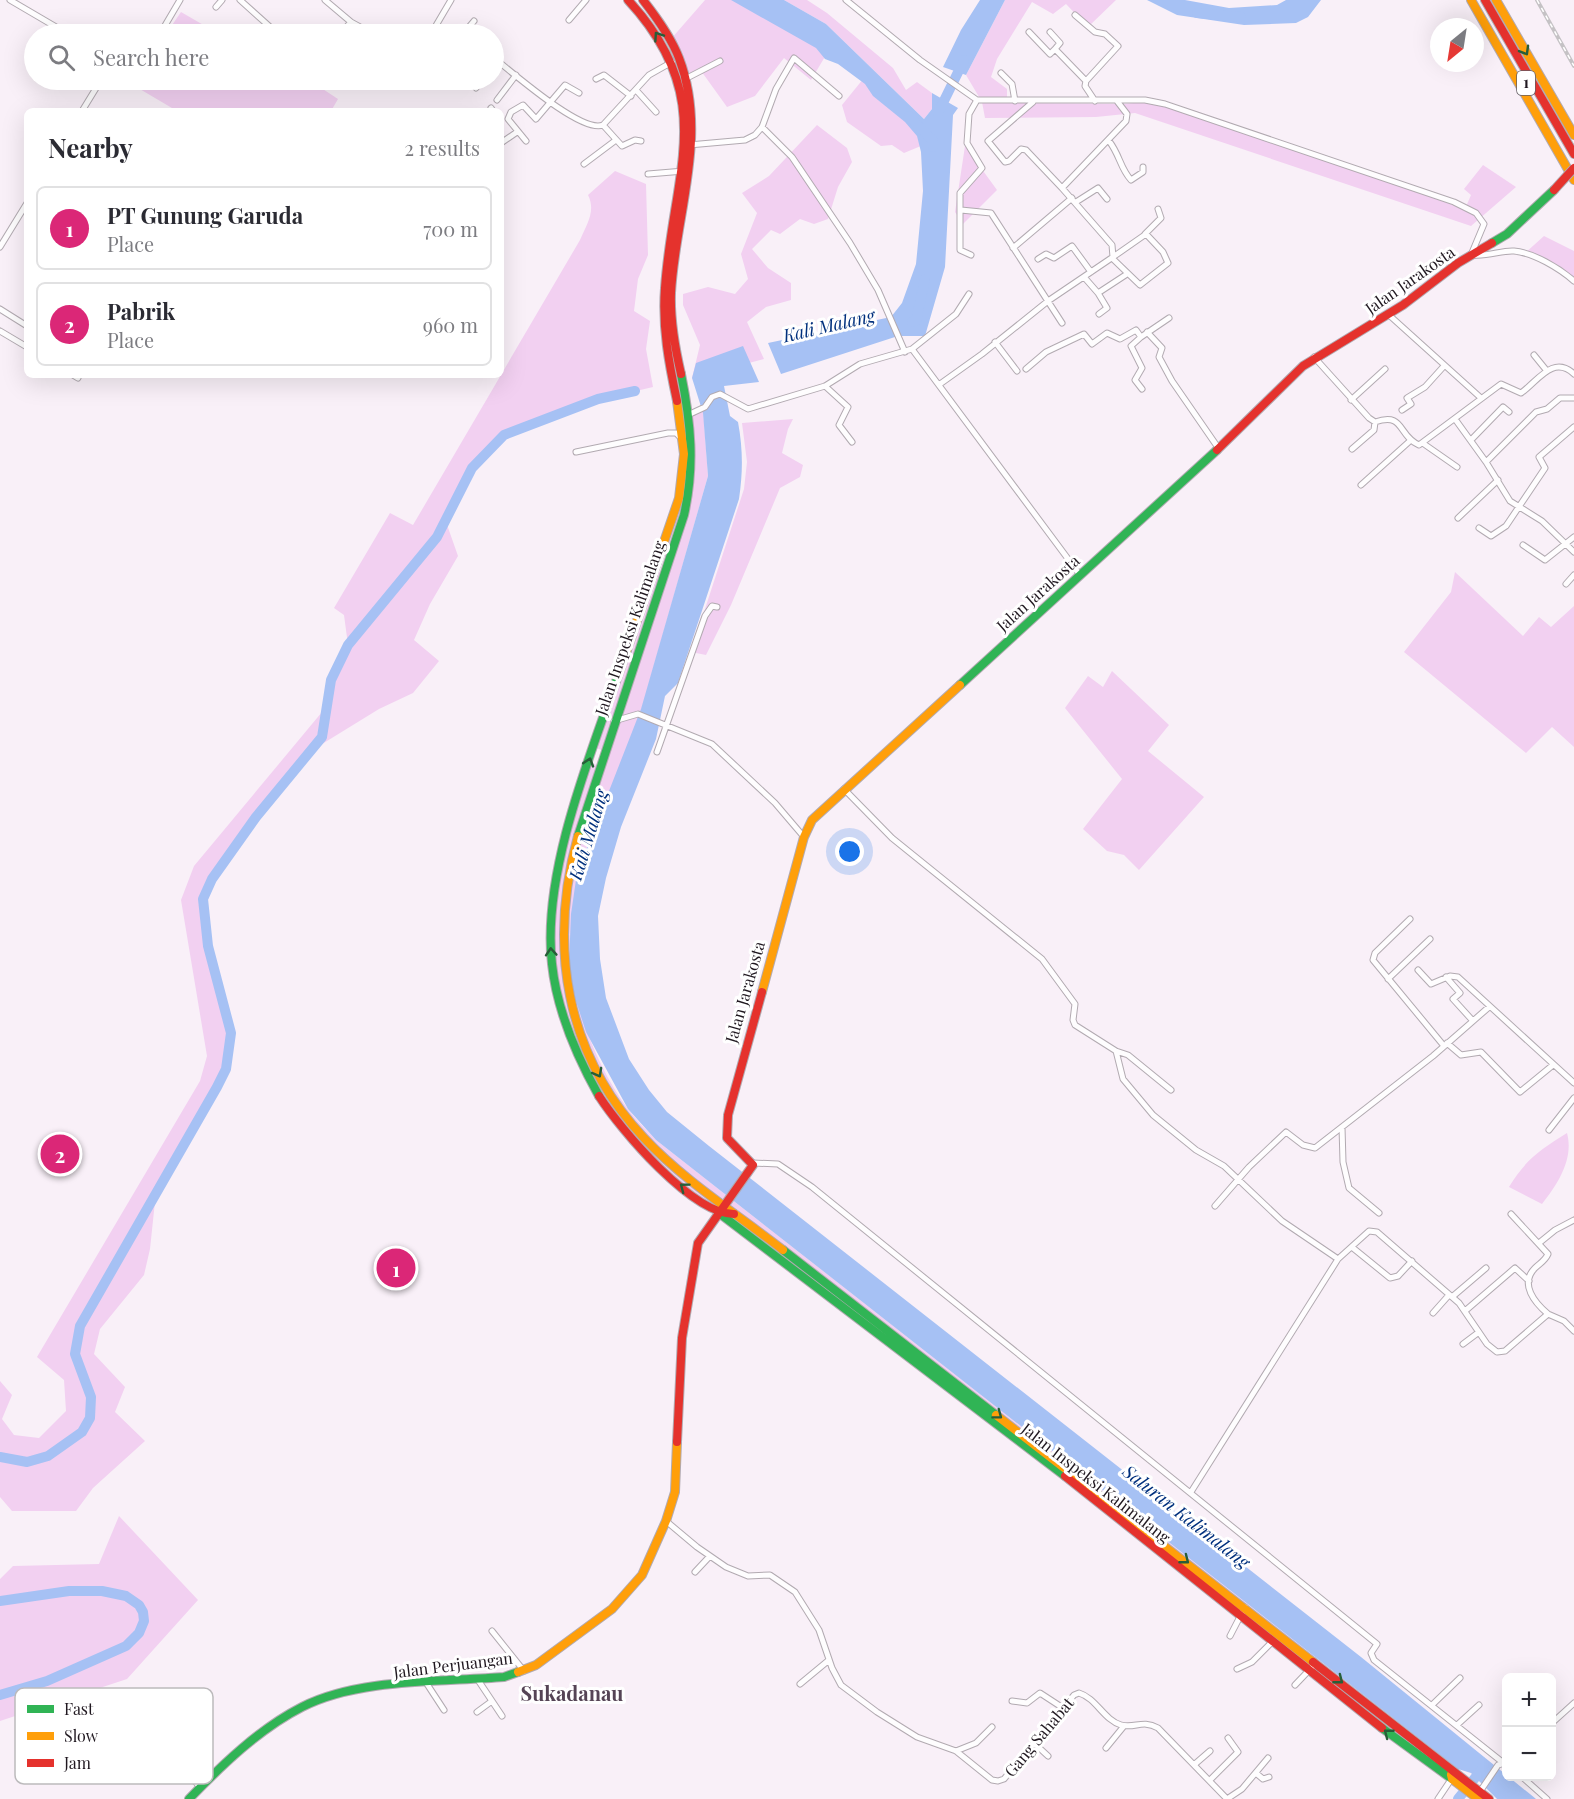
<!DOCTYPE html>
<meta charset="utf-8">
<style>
body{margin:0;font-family:"Playfair Display",serif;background:#f2f2f3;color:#2b2b33}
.controls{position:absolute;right:18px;bottom:18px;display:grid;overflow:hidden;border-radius:9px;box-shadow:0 6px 24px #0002}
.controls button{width:54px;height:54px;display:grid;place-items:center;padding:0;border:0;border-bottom:2px solid #e1e1e2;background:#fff;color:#2b2b33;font:30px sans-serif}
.compass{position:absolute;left:1430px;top:18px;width:54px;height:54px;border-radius:50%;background:#fff;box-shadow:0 6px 24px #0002;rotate:210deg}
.you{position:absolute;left:850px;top:852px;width:21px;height:21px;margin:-15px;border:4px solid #fff;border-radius:50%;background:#1a73e8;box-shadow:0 0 0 9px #1a73e833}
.badge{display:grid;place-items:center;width:39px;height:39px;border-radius:50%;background:#db2777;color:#fff;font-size:20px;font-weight:700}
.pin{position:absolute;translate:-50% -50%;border:3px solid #fff;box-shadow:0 2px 6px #0006}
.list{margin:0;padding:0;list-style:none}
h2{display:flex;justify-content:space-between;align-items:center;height:78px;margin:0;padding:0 24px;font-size:26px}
h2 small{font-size:20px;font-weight:400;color:#7c7c81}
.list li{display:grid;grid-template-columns:39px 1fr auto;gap:18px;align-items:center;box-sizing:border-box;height:84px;margin:0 12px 12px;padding:0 12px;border:2px solid #e1e1e2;border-radius:9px}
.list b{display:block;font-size:22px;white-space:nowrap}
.list p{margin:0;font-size:20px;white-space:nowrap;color:#7c7c81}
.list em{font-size:20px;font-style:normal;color:#7c7c81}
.icon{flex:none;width:33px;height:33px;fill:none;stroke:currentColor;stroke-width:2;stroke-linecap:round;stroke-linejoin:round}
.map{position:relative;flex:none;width:1574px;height:1799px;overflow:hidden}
.search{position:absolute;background:#fff;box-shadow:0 6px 24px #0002;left:24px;top:24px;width:480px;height:66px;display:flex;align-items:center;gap:15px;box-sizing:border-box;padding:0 21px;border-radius:33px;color:#7c7c81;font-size:22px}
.panel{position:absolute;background:#fff;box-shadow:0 6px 24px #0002;left:24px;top:108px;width:480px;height:270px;border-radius:9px}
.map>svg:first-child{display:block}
.green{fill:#f2d0f1}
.water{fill:#a6c1f4}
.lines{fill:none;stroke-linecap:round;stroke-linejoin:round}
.river{stroke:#a6c1f4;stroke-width:10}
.street-casing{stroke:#b2aab1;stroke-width:7}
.fast-casing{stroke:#b2aab1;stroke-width:10}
.slow-casing{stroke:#b2aab1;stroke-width:10}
.jam-casing{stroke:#b2aab1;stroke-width:10}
.street{stroke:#fefdfe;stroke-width:5}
.fast{stroke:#30b455;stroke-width:8}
.slow{stroke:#ff9f0a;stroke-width:8}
.jam{stroke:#e5322d;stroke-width:8}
.rail-casing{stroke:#c5c2c5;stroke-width:4}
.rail{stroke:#fff;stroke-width:1.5;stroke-dasharray:4.5;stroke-linecap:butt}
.jam-bridge-casing{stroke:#b2aab1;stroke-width:10;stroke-linecap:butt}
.jam-bridge{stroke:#e5322d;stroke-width:8}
.oneway{stroke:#275e38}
.labels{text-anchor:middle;stroke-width:6;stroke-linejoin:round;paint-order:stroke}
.shield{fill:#fff;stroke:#635d63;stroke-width:1.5}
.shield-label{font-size:15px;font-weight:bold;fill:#201820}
.street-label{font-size:16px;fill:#201820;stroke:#fff}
.water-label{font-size:18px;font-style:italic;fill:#00307d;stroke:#fff}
.quarter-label{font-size:20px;font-weight:bold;fill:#545;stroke:#fff}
.key{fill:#fff;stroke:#bcbabc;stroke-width:1.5}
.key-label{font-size:16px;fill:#201820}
</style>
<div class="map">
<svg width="1574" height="1799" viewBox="0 0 1574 1799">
<rect width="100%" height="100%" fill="#f9f0f8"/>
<path class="green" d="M705,0H750L829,50L811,80L784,58L755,96L727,107L699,68L685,77L671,39Z
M784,0H807L827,13L893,68L906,90L917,82L932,93V109L924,119L826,24Z
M1005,0H1116L1088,27L1066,4L1053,14L1032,2L997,59L991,77L1007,89V103L1124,104L1153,101L1465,209L1471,195L1464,189L1483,165L1516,187L1471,226L1135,113L1096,117L985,118L982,102L966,75Z
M181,12L219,34H166Z
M868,73L933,141L904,153L892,145L881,146L847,122L842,105Z
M137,80H309L338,99L331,111H177L133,85Z
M817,125L847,148L852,162L838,187L828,219L814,224L800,219L780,234L771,230L752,249L768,268L791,283V300L766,307L747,322L764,359L692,378L700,345L683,305V294L708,287L735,294L748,279L741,254L757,213L742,193L769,176Z
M965,146L997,190L963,224L955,212Z
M615,171L646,184L648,255L638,279L634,311L650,321L646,349L653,387L598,400L504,435L472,468L445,519L458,556L430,604L414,640L439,661L413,693L379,709L314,749L256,817L212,879L203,899V917L231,1033L226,1069L156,1192L150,1249L144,1275L100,1329L94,1354L125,1387L115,1412L145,1441L93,1488L76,1511H12L0,1497V1381L12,1395L2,1419L14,1435L39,1438L66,1411L64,1380L37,1357L200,1081L207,1056L181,900L194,866L327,706L331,680L348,645L344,615L334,608L390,513L413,525L580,240C587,224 596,211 588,195Z
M1544,236L1574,251V284L1554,265L1524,254Z
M670,299L690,413L703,408L708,476L569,964C578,1015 597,1067 628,1109C636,1120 647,1130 656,1140L1458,1769L676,1181L605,1106L613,1102L586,1051L577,1054C564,1016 549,974 550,933C551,883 576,813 589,762L599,766L604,751L594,747L654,570L663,573L669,557L659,554L679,498L685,442L669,360Z
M793,419L788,429L782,453L803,465L800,477L780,488L731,605L706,655L691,652L744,489L747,462L742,423Z
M1455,572L1523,636L1539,617L1551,627L1574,606V747L1552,727L1526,753L1404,652L1451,592Z
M1112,671L1169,725L1148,751L1204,797L1139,870L1124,855L1107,851L1083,829L1122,779L1065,708L1088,676L1103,687Z
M1567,1133C1574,1159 1558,1184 1542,1204L1509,1187C1526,1159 1540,1150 1567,1133Z
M119,1516L198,1600L127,1679L0,1721V1579L13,1566L99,1564Z"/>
<path class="water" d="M731,0H784L826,24L924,119L932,109V93L958,108L953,115L945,267L925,336H898L781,374L768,343L891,317L902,303L916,264L923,191L921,152L917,136L905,122L873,96L865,84L838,64L825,59L816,48Z
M980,0H1005L966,75L943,67L961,30Z
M1147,0H1185L1229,8L1277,5L1286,0H1321L1308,17L1296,23L1244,25L1177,15Z
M743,346L759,382L724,386L730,416L738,422C743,449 743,472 739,499L678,683L665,696L656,739L621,827L606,878L598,916L600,959L606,998L629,1059L649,1090L667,1112L709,1146L1361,1657C1420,1705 1478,1752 1536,1799H1497L1471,1773L1458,1769L656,1140L628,1109L586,1032L575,998L569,964L571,914L577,873L641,709L708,476L703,413L692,378L696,363Z"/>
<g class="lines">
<path class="river" d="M1197,13L1241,17
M938,113L964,60
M909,116L933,141V147
M912,322L916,321L925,279
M0,1457L27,1462L48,1456L82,1432L90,1418L91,1397L75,1354L80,1326L217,1087L226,1069L231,1033L208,946L203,899L212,879L256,817L322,737L331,680L348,645L437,537L472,468L504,435L598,399L635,391
M0,1601L69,1591H102L126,1596L139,1605L143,1612L144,1621L139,1633L126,1646L47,1681L0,1695
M1458,1799L1483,1768"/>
<g class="street-casing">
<path id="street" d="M10,0L68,34
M240,0L278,34
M325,0L351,22
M846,0L920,60L977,100H1145L1165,104L1454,202L1476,213L1484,224L1471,255C1489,257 1501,250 1514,251C1534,253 1559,268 1574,281
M216,7L222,0
M1075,15L1095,32L1105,34L1118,46L1086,81L1085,86L1095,101
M569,20L586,0
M1029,32L1050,54L1055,49L1086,81
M1050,32L1060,43L1055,49
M160,34L180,0
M340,34L351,22L373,34
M431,34L451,0
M463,34L474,21
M494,58C512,72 582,134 603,125
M1001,73L1012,84L1015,101
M687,78L720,61
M596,79L604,75L631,96
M470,80L476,88
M636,90L656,112
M497,100L516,75
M1033,102L988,141L1005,162L1009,161L1021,149L1026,150L1062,188
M491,108L493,111
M82,111L101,80
M603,125L649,75L672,62
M603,125L622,146L635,140L641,141
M762,127L792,157L850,243L878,290L905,352
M526,141L508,119L511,112L523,105L536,119L565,85L579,93
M1109,141C1120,155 1120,168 1131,180L1143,172V167
M501,143L517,132
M689,145L745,140L755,135L762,127L776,89L794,58L839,96
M584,164L616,140
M648,174L684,171
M1076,202L1098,188L1107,199
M961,210L991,213L1062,323
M1145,234L1161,218L1158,209
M0,247L27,203
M1013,248L1072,198
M971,255L960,250V193L982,168L967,143L969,114L977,100
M1112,258L1140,285L1168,263L1163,252L1146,234L1113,257
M1038,259L1046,254L1054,258L1072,246L1091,272
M1084,277L1098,293L1127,274
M1098,293L1107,308L1099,314
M0,309L27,326
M1389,315L1481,398
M0,331L27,347
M1147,332L1162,348L1159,357L1172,381L1219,449
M1141,337L1131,346L1142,368L1135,380L1142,389
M995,342L1017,371
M912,349L1080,575
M1534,355L1547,371
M1314,357L1369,418L1375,422C1405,412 1397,435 1419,445L1501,384L1521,393C1537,382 1553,354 1574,374
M1026,369L1046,352L1084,334L1092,344L1107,333L1120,339L1136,330L1141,337L1169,318
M73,375L78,378L79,375
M940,384L982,354L1048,301L1113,257L1112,245L1062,188L1126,121L1127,114L1117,101
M825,386L848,407L839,425L852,442
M1351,400L1385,369
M1402,410L1411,404L1407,398L1425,387L1444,366
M690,414L705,407L712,397L720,394L748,409L825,386L860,364L912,349L956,314L969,294
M1455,419L1486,462L1510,501L1542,521L1574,552
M1471,440L1503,407L1509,412
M1424,444L1457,467
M1352,449L1374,430L1375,422
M576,452L668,433H676L682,439
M1486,462L1536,412L1547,409L1560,398H1574
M1361,485L1411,440
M1458,518L1498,480
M1479,528L1491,536L1506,526L1545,468L1539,457L1574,427
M1523,545L1545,560L1574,537
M1566,584L1574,575
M614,721L638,714L712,744L775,803L804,837
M657,752L705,616L712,606L717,607
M844,789L892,838L1042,959L1075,1004L1073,1020L1075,1025L1116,1051L1123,1079L1153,1115L1196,1150L1224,1166L1282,1221L1338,1259L1369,1231L1377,1232L1459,1303L1487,1344L1497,1352L1505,1351L1548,1314L1564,1321L1574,1331
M1410,919L1375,953L1373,960L1444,1046
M1418,970L1431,984L1450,976L1458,977L1574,1083
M1446,977L1460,993L1453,999L1473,1021
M1388,979L1430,939
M1447,1043L1461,1055L1481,1052L1520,1092L1553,1065
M1116,1051L1128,1055L1171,1090
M1342,1127L1343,1162L1349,1188L1379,1213
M1549,1130L1574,1098
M753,1163L778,1164L812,1187L1377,1644L1371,1653L1374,1660L1506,1765
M1215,1206L1249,1167L1286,1132L1303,1145L1315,1148L1433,1056L1489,1007
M1511,1214L1548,1254C1545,1261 1540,1263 1535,1268C1519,1284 1535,1303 1548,1314
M1539,1243L1555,1230L1574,1220
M1353,1248L1390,1278L1398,1276L1412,1261
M1452,1297L1486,1268
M1465,1311L1515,1268L1529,1281
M1433,1313L1449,1295
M1463,1344L1479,1332
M1191,1492L1338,1259
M666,1521L697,1547L726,1567L748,1576L770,1575L795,1592L819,1630L832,1668L841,1685L877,1712L917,1737L956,1751L992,1780L998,1781L1004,1779L1074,1695L1079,1693C1096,1698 1104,1720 1121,1725C1135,1729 1142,1719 1158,1728L1227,1799
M695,1572L710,1556
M492,1631L524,1671
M1230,1636L1245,1607
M1237,1669L1252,1662L1273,1641
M478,1680L502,1716
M427,1684L444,1710
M800,1684L829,1660
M1295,1685L1316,1663
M141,1696L164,1747L200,1787
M1012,1701L1027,1703L1040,1693L1063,1708
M1432,1705L1460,1678
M477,1712L492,1701
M1552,1723L1574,1703
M1457,1725L1479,1705
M1034,1743L1048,1756
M1106,1748L1124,1726
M956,1751L976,1743L992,1727
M1195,1764L1210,1751
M1257,1774L1263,1779L1269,1777
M1521,1776L1547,1799
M1210,1780L1238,1752L1228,1738
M1479,1793L1498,1765L1505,1763
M1227,1799L1242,1789L1268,1758
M1438,1799L1452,1778"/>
</g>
<g class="fast-casing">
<path id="fast" d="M1492,243L1507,234L1554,190
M960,685L1217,450
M578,836L684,515C695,466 691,423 681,374
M599,1096C576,1055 557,1011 552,964C541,868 596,741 627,650
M719,1213L1065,1476
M783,1250L996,1415
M1382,1728L1452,1779
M189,1799C222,1765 259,1729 302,1707C358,1678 442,1682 504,1677L518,1672"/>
</g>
<g class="slow-casing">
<path id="slow" d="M1471,0L1574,180
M1496,0L1574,135
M627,650L679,498L684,454L677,401
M578,836C548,945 565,1054 644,1138C683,1180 738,1215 783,1250
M762,992L804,837L812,820L960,685
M996,1415L1313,1662
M518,1672L536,1665L612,1609L642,1575L666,1521L675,1492L677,1442
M1451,1775L1452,1779L1478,1799"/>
</g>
<g class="jam-casing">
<path id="jam" d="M628,0C720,99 673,172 665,288C662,327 669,364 677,401
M643,0C657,18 671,37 679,58C709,136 675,215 671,293C670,320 675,348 681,374
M1485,0L1574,154
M1217,450L1303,366L1403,305L1458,263L1492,243
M599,1096C621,1130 692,1214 734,1214
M677,1442L682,1338L698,1243L753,1165L727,1138L728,1115L762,992
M1065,1476L1382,1728
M1313,1662L1489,1799"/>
</g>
<use href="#street" class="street"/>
<use href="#fast" class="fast"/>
<use href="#slow" class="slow"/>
<use href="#jam" class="jam"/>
<g class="rail-casing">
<path id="rail" d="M1537,0L1574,66"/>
</g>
<use href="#rail" class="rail"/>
<g class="jam-bridge-casing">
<path id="jam-bridge" d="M1554,190L1574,168"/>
</g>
<use href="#jam-bridge" class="jam-bridge"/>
</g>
<defs><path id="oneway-chevron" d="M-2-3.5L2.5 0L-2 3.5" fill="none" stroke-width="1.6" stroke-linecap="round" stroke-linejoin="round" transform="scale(1.5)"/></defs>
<g class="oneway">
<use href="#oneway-chevron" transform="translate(658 36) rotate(-124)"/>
<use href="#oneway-chevron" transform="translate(1525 51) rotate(60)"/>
<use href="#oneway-chevron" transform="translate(589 762) rotate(-72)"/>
<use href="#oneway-chevron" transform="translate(551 952) rotate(-94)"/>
<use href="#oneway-chevron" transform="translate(598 1073) rotate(61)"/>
<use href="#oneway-chevron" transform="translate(684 1187) rotate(-143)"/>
<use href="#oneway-chevron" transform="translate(998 1415) rotate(37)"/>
<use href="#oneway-chevron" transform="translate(1185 1560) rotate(38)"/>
<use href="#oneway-chevron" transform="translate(1339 1680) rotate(38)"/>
<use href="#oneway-chevron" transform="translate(1388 1733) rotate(-142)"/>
</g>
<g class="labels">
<rect class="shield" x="1517" y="71" width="18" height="24" rx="4.5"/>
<g class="shield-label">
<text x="1526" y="88">1</text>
</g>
<g class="street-label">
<text transform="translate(1410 280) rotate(-35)" y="6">Jalan Jarakosta</text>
<text transform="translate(1038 593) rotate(-42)" y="6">Jalan Jarakosta</text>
<text transform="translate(630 628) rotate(-71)" y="6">Jalan Inspeksi Kalimalang</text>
<text transform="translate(745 992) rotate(-74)" y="6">Jalan Jarakosta</text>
<text transform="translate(1096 1483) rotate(38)" y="6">Jalan Inspeksi Kalimalang</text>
<text transform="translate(453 1665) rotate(-7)" y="6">Jalan Perjuangan</text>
<text transform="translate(1039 1737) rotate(-50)" y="6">Gang Sahabat</text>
</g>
<g class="water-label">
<text transform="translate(829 326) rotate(-13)" y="6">Kali Malang</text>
<text transform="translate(589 835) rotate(-73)" y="6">Kali Malang</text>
<text transform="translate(1186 1517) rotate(38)" y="6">Saluran Kalimalang</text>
</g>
<g class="quarter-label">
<text x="572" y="1701">Sukadanau</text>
</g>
</g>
<rect x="15" y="1688" width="198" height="96" rx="9" class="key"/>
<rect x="27" y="1705" width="27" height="8" fill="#30b455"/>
<rect x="27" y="1732" width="27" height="8" fill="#ff9f0a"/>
<rect x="27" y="1759" width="27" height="8" fill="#e5322d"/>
<g class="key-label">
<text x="64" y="1715">Fast</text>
<text x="64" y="1742">Slow</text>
<text x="64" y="1769">Jam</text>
</g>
</svg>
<div class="controls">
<button>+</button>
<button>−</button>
</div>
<svg class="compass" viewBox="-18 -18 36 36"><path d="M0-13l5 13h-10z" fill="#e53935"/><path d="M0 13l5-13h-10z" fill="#7c7c81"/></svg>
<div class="you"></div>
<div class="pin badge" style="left:396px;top:1268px">1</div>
<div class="pin badge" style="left:60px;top:1154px">2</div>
<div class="search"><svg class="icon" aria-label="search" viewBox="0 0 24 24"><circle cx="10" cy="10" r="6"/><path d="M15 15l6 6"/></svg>Search here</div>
<section class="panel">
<h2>Nearby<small>2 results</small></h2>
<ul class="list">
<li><span class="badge">1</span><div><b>PT Gunung Garuda</b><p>Place</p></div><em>700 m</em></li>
<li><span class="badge">2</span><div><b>Pabrik</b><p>Place</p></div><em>960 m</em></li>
</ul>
</section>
</div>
